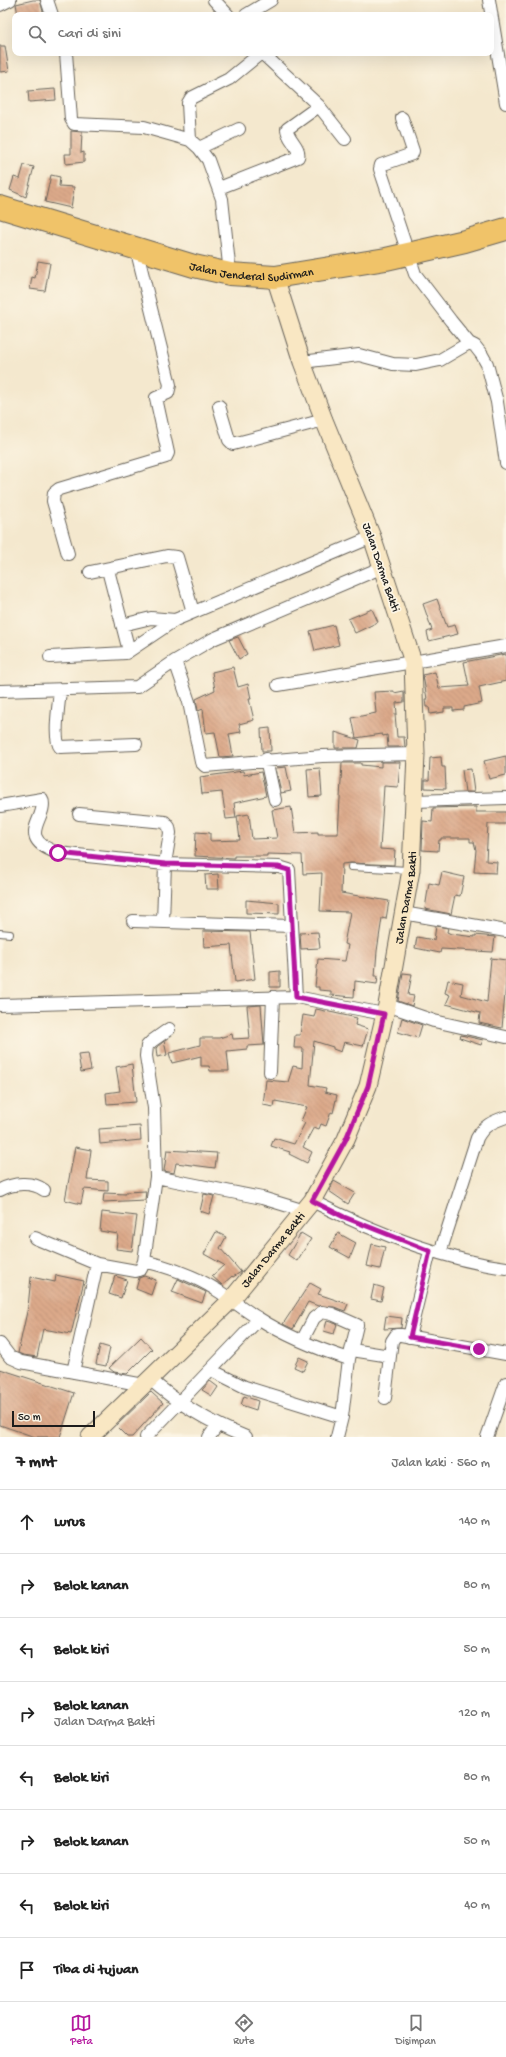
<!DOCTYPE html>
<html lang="id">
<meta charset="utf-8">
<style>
body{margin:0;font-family:"Gochi Hand",sans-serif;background:#f6f6f6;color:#222}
.scale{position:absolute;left:12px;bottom:10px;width:83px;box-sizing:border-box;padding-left:4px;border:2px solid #1c1c1c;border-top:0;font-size:11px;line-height:14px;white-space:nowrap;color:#1c1c1c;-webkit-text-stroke:3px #fcf5e5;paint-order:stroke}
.stop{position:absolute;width:12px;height:12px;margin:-9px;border:3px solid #b5179e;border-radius:50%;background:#fff}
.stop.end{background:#b5179e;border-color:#fff;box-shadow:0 1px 4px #0008}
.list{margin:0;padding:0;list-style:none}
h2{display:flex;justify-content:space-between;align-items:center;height:52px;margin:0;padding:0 16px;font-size:17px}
h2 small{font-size:13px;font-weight:400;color:#767676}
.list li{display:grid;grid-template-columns:26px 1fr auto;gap:12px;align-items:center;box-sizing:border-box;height:64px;padding:0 16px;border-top:1px solid #e0e0e0}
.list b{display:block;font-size:15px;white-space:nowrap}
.list p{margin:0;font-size:13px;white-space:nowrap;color:#767676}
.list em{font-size:13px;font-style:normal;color:#767676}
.icon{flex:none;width:22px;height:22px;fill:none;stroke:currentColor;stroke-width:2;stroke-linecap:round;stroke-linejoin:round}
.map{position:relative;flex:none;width:506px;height:1437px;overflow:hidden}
.search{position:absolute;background:#fff;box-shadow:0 4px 16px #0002;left:12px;right:12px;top:12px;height:44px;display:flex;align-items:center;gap:10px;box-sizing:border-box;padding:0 14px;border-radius:8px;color:#767676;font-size:15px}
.sheet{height:564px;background:#fff}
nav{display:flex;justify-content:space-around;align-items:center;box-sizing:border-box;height:56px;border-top:1px solid #e0e0e0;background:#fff;font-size:11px;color:#767676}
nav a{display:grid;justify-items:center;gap:2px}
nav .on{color:#b5179e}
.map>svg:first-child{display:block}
.building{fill:url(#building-back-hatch)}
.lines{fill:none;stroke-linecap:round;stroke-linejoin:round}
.lane-casing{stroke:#68635a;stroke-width:8}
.street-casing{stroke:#68635a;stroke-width:14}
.secondary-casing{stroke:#68635a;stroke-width:19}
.highway-casing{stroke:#68635a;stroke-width:24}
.lane{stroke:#fff;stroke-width:6}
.street{stroke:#fff;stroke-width:12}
.secondary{stroke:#f9e7c3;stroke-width:17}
.highway{stroke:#f0c369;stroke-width:22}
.route{stroke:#b5179e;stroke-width:5}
.labels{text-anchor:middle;stroke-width:3.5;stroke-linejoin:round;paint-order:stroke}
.street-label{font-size:12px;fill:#1c1c1c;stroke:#fcf5e5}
</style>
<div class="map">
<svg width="506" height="1437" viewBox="0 0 506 1437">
<defs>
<pattern id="building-back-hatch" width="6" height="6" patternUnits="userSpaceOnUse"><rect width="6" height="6" fill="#dca98a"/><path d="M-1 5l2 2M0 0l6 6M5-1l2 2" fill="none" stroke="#bc9176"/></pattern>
</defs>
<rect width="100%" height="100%" fill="#fcf5e5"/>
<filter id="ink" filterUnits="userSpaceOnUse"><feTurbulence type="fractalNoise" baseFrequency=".025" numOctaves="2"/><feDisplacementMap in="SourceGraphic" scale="8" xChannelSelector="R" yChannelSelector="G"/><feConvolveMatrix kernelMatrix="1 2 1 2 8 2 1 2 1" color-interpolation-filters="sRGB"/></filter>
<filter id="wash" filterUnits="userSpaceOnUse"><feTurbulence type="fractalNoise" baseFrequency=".012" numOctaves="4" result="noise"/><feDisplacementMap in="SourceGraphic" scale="16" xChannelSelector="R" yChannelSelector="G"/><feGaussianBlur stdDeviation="0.9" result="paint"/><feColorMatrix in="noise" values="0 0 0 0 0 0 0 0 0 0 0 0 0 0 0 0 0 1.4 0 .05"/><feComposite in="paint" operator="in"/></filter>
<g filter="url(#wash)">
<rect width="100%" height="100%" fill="#f4e8ce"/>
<g id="blocks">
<path class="building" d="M33,0H40L44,15H18L16,4Z
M0,46H5L9,71L0,72Z
M55,89L56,100L29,102L28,91Z
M71,131L82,132L81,153L84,152V162L66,164L65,154H71Z
M24,165L34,167L26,197L10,190L14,177L20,179Z
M51,175L60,177L59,186L74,187L71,208L45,202Z
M38,261L50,263L45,291L30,289L32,277L35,278Z
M437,599L447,627L455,625L458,634L429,641L427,632L432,630L423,604Z
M372,609L378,622L355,633L348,619Z
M334,625L339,645L315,651L310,631Z
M238,637L247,654L239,659L229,640Z
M506,654V681L479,687L482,703L464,707V710L453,711V708H444V712L430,714L429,707H426L425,699H427L423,675L435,672L439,688L469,686L464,662Z
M233,667L238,687L248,684L251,699H249L254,720L239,724L241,732L229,734L233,756L220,757L215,732L206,733L203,709L198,711L196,699L215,690L212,672Z
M394,691V693L404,691V702L396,703L397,714H395L397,737H404L405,747H388L387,735L383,736L382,734L356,738L352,718L376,713L374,692Z
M270,728L271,751H262L261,729Z
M335,732L360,740L358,748H335Z
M506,756V775L489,779L484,761Z
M441,757L442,767H445L446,789L425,788V780H429L430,758Z
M381,762H400L398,787L384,786L380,849L395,850L394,865L351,863L342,864L341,893L389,901L386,919L382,918L377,951L375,976H378L377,984L355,981L354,997L331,995V991L319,990V987H315L318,959L345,961L348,945L344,944L350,912L320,911L322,873L303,874L302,855L267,854V856H234V858L195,856L196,832L210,833V841L240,840L237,816L249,814L252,839L277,838L272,810L291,807L295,833L318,832V834H338L342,763H361V765L381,767Z
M286,767L291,791L281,793L276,768Z
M320,768L322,796L309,797L307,769Z
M471,769L474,792H465L462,770Z
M243,771L244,775L261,772L266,796L234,803L236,818L226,819L222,792L202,794L200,777Z
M476,807V812H506V824H488L486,861L497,862L496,873L474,872L476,850L474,842H470V838H441V840H439L438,851L422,850L423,821L432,822L433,808Z
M442,872L464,877L460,896L455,895L451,914L425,909L429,883L439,885Z
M218,874L219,889H206L205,875Z
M246,900L279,903V914L246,913Z
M436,926L448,928L447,932L451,934L475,937V935L495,937L493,952L441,949L440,953L415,948L417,937L434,940Z
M203,931L250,932L255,979L235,982L231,945L204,947Z
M318,932L320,948L301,949L300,933Z
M491,958L506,960V983L502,1028L479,1023L480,1013L446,1004L450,995L445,993L448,980L463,983L461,995L487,1002Z
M280,971V987H270V972Z
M403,973L412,974L408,995L414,996L412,1006L398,1001Z
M261,1005L264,1045L247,1046V1049L227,1051L229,1071H210L209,1066H201V1056L172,1063L169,1053L200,1045V1038H219L232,1034L233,1039L250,1038L247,1006Z
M316,1009L357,1018L355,1025L368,1029L363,1046L344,1042L341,1052L333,1049V1047L314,1041L310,1085L326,1088L325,1092L337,1095L333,1113L331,1112L326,1126L321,1124L319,1129L314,1127L303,1147L312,1152L307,1163L289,1154L290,1152L271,1146L274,1138L294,1144L305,1123L301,1121L307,1107L275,1101L274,1107L263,1105L266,1080L288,1082L293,1066L302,1068L303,1048H294L295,1035H300L303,1015L314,1017Z
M402,1018L422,1025L418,1038L398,1032Z
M461,1035L483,1040L481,1045L460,1038Z
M164,1041L167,1055L157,1057L156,1048Z
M88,1053L91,1070L81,1072L78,1054Z
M132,1064L136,1102L107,1104L106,1093L120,1091L116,1067Z
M140,1126L141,1140L100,1144L99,1129Z
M75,1147L91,1150L87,1180L108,1181V1191L84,1189L81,1204L65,1200Z
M167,1150L217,1153L215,1168L176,1163L174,1173L164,1171Z
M334,1181L355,1193L348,1204L329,1191Z
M146,1191L145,1200L103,1202L104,1193L126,1194V1192Z
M204,1194L214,1196L209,1214L200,1211Z
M102,1212L137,1216L132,1251L116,1249L118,1234L100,1231Z
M216,1232L226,1237L220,1248L241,1272L233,1277L232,1276L222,1285L212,1276L224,1265L204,1254Z
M301,1233L311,1239L297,1261L288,1255Z
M338,1233L356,1243L350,1258L330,1247Z
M372,1244L385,1247L380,1269L367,1266Z
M56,1275L84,1281L71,1334L43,1329L37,1357L23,1355L18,1353L28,1307L31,1277L55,1282Z
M115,1276L127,1280L121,1298L109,1294Z
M144,1276L156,1280L151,1295L136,1289L139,1278Z
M178,1279L206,1292L202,1303L172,1292Z
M310,1283L321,1289L318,1294L348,1304L345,1311L334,1307L318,1306L308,1302L293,1329L283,1324Z
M374,1285L384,1288L381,1301L371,1299Z
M386,1316L402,1318L401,1328L384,1329Z
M327,1321L337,1324L334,1334L324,1331Z
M141,1337L152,1349L127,1374L114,1372L109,1368Z
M100,1345L110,1348L106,1366L96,1364Z
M299,1357L308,1361L303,1371L294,1367Z
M0,1369L74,1393L60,1437H35L0,1425Z
M210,1381L218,1387L212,1396L202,1390Z
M151,1392L163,1403L132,1437H127L116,1426Z
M244,1396L258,1401L256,1410L241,1405Z"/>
</g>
</g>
<g filter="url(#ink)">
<use href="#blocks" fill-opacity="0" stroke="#68635a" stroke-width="1"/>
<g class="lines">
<g class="lane-casing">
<path id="lane" d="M351,867L409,870
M0,933L10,934"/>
</g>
<g class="street-casing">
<path id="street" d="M47,0L52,15
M214,0L228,15
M489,0L506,103
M0,5L10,0
M246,15L271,0
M66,53L71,119L74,124L144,127L190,140L199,148L208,160L222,199L230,274
M262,53L319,106L345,139
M402,118L413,151L412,154L381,165L380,169L415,274L451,321L469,343L475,346L482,355L487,364L497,402L506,463
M190,140L188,103L191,98L229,79L261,53
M199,148L239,129
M219,188L298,157C301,147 287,139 287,129L319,106
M302,362L359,355L393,364L416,365L440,360L469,343
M219,406L229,440L233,444L324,420
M68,554L53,501L54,493L59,489L166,457L168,453L156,398L168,393L170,385L136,248
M108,570L129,651
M90,572L167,556L177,557L193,612
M122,625L151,618L175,620
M50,657L126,653L175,620L372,537
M175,661L189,702L201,762L205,766L322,756L416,754
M278,685L506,646
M0,691L137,687L175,661L213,639L383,567
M60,691C59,702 53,739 60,747L136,744
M266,759L275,800
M415,801L506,798
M0,806L42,799C49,818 13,837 58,853L165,864L279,867L289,870L296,997
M79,814L165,822L169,827L170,833L165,864L163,922
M403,913L506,931
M133,921L292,926
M0,1005L296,997L384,1014
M387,1005L434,1021L506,1037
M169,1029L152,1041L147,1046L146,1056L154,1108L156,1177L262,1198L305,1211
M270,1072L273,997
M156,1177L144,1261C169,1267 193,1275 215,1289C230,1298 243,1309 258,1318C286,1336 318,1349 349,1359
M0,1190C13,1183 32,1181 44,1190
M312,1201C372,1231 439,1259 506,1268
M35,1238L97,1264L136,1271L141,1269L144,1261
M440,1253L477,1138C484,1125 492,1122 506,1117
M409,1337L430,1251
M302,1341L314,1318L322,1312L332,1314L357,1325L349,1359L342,1417L337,1437
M0,1344L10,1357L21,1362L144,1385
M352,1350L390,1356L392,1341L396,1335H401L506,1354
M211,1370L245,1387L342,1417
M73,1372L97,1264
M150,1379C179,1405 211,1423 246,1437
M385,1398L390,1356
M146,1437L259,1319
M209,1437L217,1426
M487,1437L506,1383"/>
</g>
<g class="secondary-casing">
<g id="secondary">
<path id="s1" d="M90,1437L231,1300L312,1201L346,1139L368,1086L387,1005L411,870L416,754L413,662L372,537L324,420L302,362L275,277"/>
</g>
</g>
<g class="highway-casing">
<g id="highway">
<path id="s2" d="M0,207L194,266L230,274L275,277L386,259L465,241L506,229"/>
</g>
</g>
<use href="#lane" class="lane"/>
<use href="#street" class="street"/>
<use href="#secondary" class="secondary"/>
<use href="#highway" class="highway"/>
</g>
</g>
<g class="lines" filter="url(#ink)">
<path class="route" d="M58,853L165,864L278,867L289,870L296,997L384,1014L368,1086L346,1139L312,1201L344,1217L430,1251L410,1337L479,1349"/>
</g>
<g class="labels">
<g class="street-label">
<text dy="4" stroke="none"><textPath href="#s2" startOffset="261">Jalan Jenderal Sudirman</textPath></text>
<text transform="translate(382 567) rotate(71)" y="4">Jalan Darma Bakti</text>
<text dy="4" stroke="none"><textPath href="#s1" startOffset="645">Jalan Darma Bakti</textPath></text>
<text dy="4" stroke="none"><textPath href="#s1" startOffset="262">Jalan Darma Bakti</textPath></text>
</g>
</g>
</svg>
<div class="scale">50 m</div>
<div class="stop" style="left:58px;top:853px"></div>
<div class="stop end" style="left:479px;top:1349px"></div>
<div class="search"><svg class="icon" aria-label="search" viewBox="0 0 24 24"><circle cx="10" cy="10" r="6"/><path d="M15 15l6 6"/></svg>Cari di sini</div>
</div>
<section class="sheet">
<h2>7 mnt<small>Jalan kaki · 560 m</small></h2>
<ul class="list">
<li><svg class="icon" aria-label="ahead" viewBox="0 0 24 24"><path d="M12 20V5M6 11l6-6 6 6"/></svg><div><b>Lurus</b></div><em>140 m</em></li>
<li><svg class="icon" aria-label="right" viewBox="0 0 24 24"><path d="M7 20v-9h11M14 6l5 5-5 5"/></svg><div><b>Belok kanan</b></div><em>80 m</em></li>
<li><svg class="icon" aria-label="left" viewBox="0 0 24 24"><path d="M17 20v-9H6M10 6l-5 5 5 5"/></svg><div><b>Belok kiri</b></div><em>50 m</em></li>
<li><svg class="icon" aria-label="right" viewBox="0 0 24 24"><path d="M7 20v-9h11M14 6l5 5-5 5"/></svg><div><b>Belok kanan</b><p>Jalan Darma Bakti</p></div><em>120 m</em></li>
<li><svg class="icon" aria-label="left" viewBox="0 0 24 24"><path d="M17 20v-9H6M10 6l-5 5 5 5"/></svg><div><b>Belok kiri</b></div><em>80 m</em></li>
<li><svg class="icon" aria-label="right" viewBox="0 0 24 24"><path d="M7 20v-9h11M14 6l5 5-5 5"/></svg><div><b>Belok kanan</b></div><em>50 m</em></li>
<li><svg class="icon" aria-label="left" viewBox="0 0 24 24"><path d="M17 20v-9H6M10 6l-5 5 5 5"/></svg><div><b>Belok kiri</b></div><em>40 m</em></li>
<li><svg class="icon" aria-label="arrive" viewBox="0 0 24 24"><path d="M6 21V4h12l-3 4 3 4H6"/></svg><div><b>Tiba di tujuan</b></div></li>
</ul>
</section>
<nav>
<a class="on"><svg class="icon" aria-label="map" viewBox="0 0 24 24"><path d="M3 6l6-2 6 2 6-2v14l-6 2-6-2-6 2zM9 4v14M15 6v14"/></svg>Peta</a>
<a><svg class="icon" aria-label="directions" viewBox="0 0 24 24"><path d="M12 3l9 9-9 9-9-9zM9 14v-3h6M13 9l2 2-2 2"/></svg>Rute</a>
<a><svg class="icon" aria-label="saved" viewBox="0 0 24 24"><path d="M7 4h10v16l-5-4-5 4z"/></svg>Disimpan</a>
</nav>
